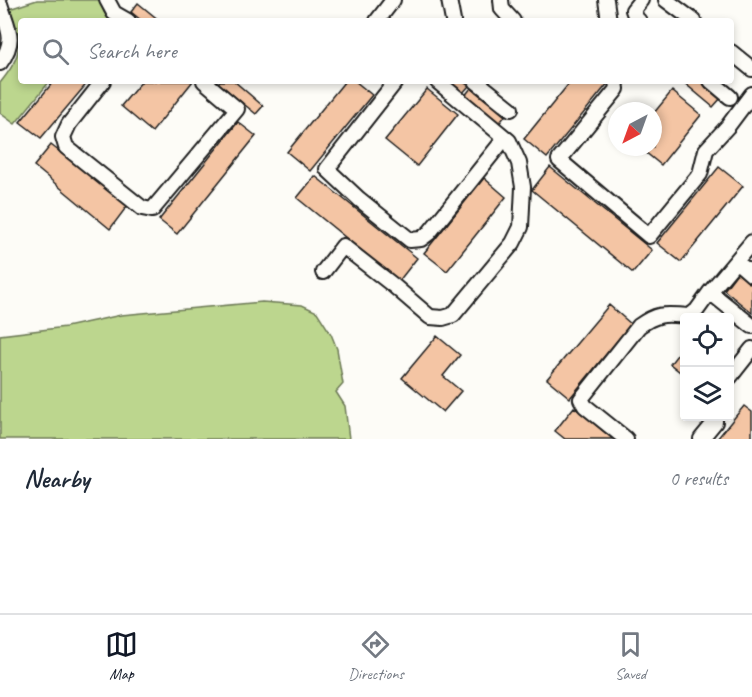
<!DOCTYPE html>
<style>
body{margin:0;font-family:Caveat,sans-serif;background:#f6f6f7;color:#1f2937}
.controls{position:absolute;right:18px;bottom:18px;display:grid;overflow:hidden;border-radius:6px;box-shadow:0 3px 9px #0003}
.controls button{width:54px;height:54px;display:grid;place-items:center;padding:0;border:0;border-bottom:2px solid #e0e1e3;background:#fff;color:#1f2937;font:30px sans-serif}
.compass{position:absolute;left:608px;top:102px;width:54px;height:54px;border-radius:50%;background:#fff;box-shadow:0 3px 9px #0003;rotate:221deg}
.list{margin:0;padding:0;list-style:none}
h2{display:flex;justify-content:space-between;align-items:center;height:78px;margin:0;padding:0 24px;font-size:26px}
h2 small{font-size:20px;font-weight:400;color:#747a83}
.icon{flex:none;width:33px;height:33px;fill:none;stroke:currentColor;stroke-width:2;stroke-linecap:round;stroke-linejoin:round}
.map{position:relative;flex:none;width:752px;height:439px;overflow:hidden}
.search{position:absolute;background:#fff;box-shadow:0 3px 9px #0003;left:18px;right:18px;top:18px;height:66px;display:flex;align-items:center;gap:15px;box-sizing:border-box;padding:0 21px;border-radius:6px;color:#747a83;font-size:22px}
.sheet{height:174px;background:#fff}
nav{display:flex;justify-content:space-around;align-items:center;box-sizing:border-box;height:84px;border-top:2px solid #e0e1e3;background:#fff;font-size:16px;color:#747a83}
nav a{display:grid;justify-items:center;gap:3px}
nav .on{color:#111827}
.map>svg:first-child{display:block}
.green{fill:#bcd68e;stroke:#6c7955;stroke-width:1.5}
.building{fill:#f4c5a4;stroke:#1c1c1c;stroke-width:1.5}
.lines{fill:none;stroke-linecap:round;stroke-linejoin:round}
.minor-casing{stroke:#1c1c1c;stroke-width:18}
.minor{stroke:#fdfcf7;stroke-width:14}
</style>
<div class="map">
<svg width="752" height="439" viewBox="0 0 752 439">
<rect width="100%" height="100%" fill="#fdfcf7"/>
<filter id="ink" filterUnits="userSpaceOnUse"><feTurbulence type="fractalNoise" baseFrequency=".0167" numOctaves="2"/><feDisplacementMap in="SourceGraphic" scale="12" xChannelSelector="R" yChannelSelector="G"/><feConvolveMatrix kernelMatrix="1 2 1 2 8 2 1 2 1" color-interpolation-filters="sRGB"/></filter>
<g filter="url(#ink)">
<path class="green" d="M37,0H101L104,12L110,21H21V81H50L15,124L0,113V83C24,54 22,43 9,9Z
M262,302L302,305L317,312L331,334L337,349L343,384L336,392L345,406L349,439H0V335L66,327L121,315Z"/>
<path class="building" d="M138,3L160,21H142L131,12Z
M54,81H89L41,138L20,122Z
M142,81H193L152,132L121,106Z
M220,81H234L263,106L256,114L218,83Z
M345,81H355L372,95L310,171L287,152Z
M443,81H462L469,86L461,95Z
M571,81L609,82L547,158L524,139Z
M682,81H700L721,98L713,107Z
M471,88L505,116L498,125L464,97Z
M427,89L458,114L417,166L385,140Z
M672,91L701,115L661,165L639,147H653V114Z
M238,122L256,136L177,234L159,220Z
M51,145L128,205L110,229L34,166Z
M550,167L652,250L633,273L532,190Z
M719,167L743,186L681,262L657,243Z
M315,176L417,258L399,281L297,198Z
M484,178L506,197L447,271L424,253Z
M737,273L752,284V313L724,290Z
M609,305L631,324L570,398L547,379Z
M437,336L460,355L443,376L461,391L443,412L402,378Z
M684,346V375L670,364Z
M744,406L752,412V439H717Z
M574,407L613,439H565L555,431Z"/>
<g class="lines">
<g class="minor-casing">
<path id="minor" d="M107,0L114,13L128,21
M449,0L453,21
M501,0L502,9L513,21
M606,0L609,21
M666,0L694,21
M0,4C8,29 17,40 0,63
M377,21L393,0
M639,21L636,18L633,10L641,0
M731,52L752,69
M103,81L69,124L63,137L66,147L142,208L152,210L237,109L204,81
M396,81L327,169L359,199L410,240L421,239L429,233L505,138
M476,81L511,109
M616,81L617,89L559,160L649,236L700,174L706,150L728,126L752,94
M711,81L730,97
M752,242L710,292L752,326
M736,261L752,275
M323,272L343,246L394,286L430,317L443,318L453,315L513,243L521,227L523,187L519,163L509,141L437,81
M730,377L752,349
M626,439L585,406L581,399L639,326C660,311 667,315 690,316L697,310L710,292
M701,439L715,422V416"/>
</g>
<use href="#minor" class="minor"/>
</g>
</g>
</svg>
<div class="controls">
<button><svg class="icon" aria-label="locate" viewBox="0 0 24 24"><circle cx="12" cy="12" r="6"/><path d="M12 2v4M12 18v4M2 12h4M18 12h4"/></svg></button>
<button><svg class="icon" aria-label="layers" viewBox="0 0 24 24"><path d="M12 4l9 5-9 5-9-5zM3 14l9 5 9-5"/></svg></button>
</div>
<svg class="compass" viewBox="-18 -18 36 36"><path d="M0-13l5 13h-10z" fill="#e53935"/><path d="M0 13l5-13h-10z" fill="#747a83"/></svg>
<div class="search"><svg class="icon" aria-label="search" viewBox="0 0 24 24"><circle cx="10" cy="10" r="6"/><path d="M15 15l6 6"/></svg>Search here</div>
</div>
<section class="sheet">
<h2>Nearby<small>0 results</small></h2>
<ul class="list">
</ul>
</section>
<nav>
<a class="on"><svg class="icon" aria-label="map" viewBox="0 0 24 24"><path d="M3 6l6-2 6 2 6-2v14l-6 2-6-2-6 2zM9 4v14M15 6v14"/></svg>Map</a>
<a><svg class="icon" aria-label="directions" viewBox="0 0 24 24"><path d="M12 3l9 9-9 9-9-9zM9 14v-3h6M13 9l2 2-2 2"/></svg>Directions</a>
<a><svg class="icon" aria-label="saved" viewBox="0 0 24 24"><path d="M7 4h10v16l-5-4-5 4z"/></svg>Saved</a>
</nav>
